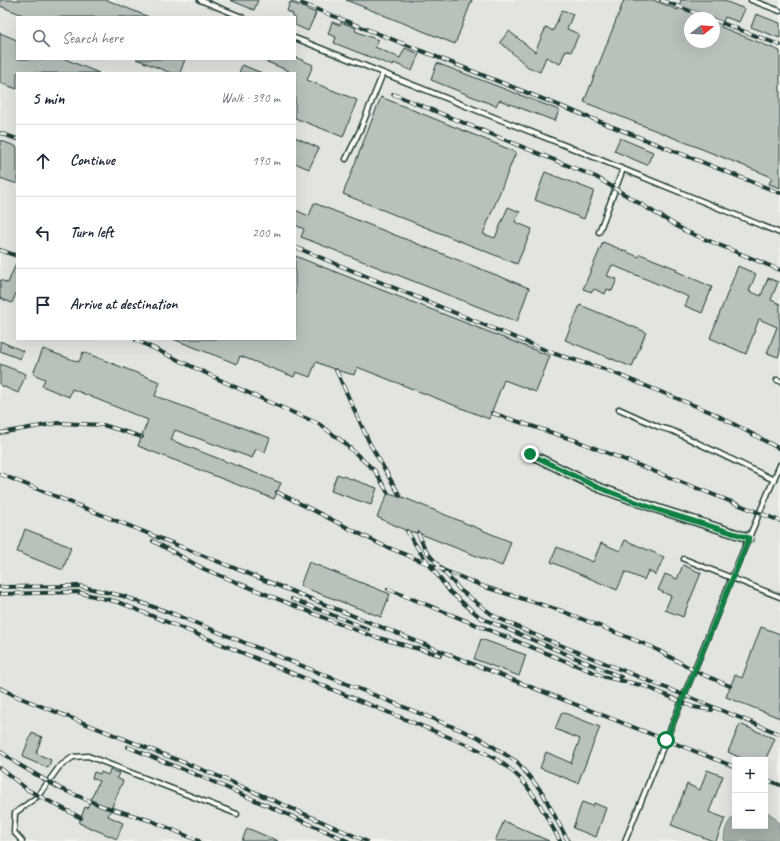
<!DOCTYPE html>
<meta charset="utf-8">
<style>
body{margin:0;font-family:Caveat,sans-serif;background:#f2f2f3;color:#1f2937}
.controls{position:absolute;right:12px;bottom:12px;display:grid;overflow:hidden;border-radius:0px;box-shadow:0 4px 16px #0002}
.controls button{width:36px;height:36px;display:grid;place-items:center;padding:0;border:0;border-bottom:1px solid #e0e1e3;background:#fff;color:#1f2937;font:20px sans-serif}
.compass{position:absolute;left:684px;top:12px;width:36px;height:36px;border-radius:50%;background:#fff;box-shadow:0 4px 16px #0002;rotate:73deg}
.stop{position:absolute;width:12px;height:12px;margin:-9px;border:3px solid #0b8043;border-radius:50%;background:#fff}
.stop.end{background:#0b8043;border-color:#fff;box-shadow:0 1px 4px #0008}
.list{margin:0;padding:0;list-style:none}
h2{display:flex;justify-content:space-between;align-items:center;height:52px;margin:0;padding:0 16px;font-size:17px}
h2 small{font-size:13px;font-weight:400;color:#747a83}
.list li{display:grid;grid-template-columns:26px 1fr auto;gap:12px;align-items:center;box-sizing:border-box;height:72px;padding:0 16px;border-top:1px solid #e0e1e3}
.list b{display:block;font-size:15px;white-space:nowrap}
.list em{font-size:13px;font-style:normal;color:#747a83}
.icon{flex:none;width:22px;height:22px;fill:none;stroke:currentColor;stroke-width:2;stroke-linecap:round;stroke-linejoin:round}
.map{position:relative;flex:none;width:780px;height:841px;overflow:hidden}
.search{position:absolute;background:#fff;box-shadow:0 4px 16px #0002;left:16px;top:16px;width:280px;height:44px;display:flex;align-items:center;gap:10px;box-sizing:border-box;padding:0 14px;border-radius:0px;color:#747a83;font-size:15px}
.panel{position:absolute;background:#fff;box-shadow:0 4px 16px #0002;left:16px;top:72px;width:280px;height:268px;border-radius:0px}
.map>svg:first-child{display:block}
.built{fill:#e2e5df;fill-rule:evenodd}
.water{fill:#a3aea7;stroke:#6e8179}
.building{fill:#b9c1bb;stroke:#1f3d34;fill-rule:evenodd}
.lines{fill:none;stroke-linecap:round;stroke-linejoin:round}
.lane-casing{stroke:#1f3d34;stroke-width:7}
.street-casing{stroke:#1f3d34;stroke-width:11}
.lane{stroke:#fdfcf7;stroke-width:4}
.street{stroke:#fdfcf7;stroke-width:8}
.rail-casing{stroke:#1f3d34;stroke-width:4}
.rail{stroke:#fdfcf7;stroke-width:2.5;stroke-dasharray:8;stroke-linecap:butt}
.route{stroke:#0b8043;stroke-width:5}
</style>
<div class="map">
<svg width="780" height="841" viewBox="0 0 780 841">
<rect width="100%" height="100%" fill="#f4f4ef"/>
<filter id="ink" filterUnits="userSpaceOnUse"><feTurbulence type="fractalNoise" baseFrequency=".025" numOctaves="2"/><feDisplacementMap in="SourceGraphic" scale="8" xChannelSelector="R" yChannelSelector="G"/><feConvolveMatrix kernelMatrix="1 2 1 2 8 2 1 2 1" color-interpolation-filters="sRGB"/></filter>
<g filter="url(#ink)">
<path class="built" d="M0,0H780V841H0ZM17,17H295V59H17ZM690,18H714V42H690ZM17,73H295V339H17ZM735,760H765V826H735Z"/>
<path class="water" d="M765,811C780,819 780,825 780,841H724C724,831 727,822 735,815V826H765Z"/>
<path class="building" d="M0,0H107L149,17H28L0,6Z
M230,0H258L254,10Z
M346,0H472L455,44Z
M624,0H653L678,10L681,0H722L745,9L739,22L725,17L721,27L780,51V188L769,184L772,177L584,102ZM690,18H714V42H690Z
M290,2L316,13L308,31L295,25V17H292L293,14L287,11Z
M562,10L573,14L567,29L579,34L571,52L566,50L560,64L546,57L540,72L528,67L500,42L509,31L535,52L546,27L553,31Z
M756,14L780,23V38L751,27Z
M332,22L340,25L341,22L356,28L355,31L378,40L375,47L400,58L405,48L419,54L412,71L394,63L393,66L334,43L336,37L328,34Z
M0,33L17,40V59H65L99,73H17V89L0,83Z
M295,57L313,65L307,80L357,100L343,137L295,118V73H288L289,71L260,59H295Z
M136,59H185L180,73H171Z
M437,63L559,110L555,121L499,100L496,106L431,80Z
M242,65L262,73H239Z
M381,97L516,152L483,234L495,238L508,207L520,212L515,222L532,229L517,264L343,194Z
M295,137L319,148L309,169L295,163Z
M620,138L653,152L647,165L614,151Z
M0,140L17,147V184L0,178Z
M545,172L594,191L584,219L535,200Z
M314,203L529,288L517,322L301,237L304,229L295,225V210L309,216Z
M603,242L639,257L640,254L677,269L676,271L712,287L702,313L685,306L689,297L612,265L607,276L617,279L612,291L607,289L605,294L594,289L592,292L583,289Z
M295,256L550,356L536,392L504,380L489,419L357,367L354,375L336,370L316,362L310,377L296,372L294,377L240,356L237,364L173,339H295Z
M17,261V291L12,303L0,298V280L8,283Z
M738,266L756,274L749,291L761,296L768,278L778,282L771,300L780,304V352L778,357L767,353L777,327L759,319L746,354L710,338Z
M580,305L646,332L632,367L565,340Z
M0,341L23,351L20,359L0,351Z
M43,349L79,362L83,352L160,382L155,396L270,438L265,452L256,449L252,458L175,430L171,440L281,483L274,499L138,446L148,420L72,389L69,397L42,386L45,379L33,374Z
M0,364L26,374L18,393L0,385Z
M337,474L377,488L371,505L331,491Z
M388,493L400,496L511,542L502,566L418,533L407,531L377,517Z
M25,529L71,547L63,570L17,552Z
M625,540L664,557L656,575L648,571L644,580L625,572L617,590L551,562L557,547L593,562L601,543L620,551Z
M309,562L390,594L381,617L300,586Z
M683,565L701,573L683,617L665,610L671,596L658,590L665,574L677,579Z
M761,627L780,634V718L726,697L735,675L742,678Z
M481,639L526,655L519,676L474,659Z
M562,712L600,727L578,783L540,768L546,752L571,763L580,739L555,729Z
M740,724L775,739L765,760H745L728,752Z
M32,733L42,737L36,753L51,760L48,768L22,757Z
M110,770L119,773L117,778L123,781L108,816L123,823L117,839L79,823L85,807L87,808L99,781L92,778L94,772L100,774L101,772L108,775Z
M707,770L723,776L709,812L725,818L716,841H713L671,825L687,784L700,790Z
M582,802L593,806L594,803L606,808L596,837L573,828Z
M504,821L549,841H495Z
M247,828L278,841H242Z"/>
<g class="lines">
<g class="lane-casing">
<path id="lane" d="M200,0L242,17
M751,0L780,11
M295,38L569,147L780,233
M346,159L361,128L383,73
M599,232L623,169
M777,380L780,381
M619,409L659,427L673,431L774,480
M684,559L780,597
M22,841L14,832L15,813L38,796L59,767L73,757L88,756L237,814
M625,841L732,577L780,465"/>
</g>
<g class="street-casing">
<path id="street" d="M530,454L597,487L658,509L749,538"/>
</g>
<use href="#lane" class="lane"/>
<use href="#street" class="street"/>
<g class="rail-casing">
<path id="rail" d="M293,0L780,193
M661,0L709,18
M714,20L780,45
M393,94L596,177L685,231L780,270
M0,133L17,139
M295,247L555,354L604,369L713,413L780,449
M0,250L17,256
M136,340L233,386L319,424L342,441L375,471L388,493
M336,370L370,444L400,496
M492,413L577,441L780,521
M0,433L58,423L103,425L142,437
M0,474L503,676L735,767
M277,492L382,545L485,587L562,611L652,647L697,672L730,686
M407,531L420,552L450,592L481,618L621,677
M418,533L426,551L460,590L494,616L533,634L780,734
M153,541L204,569L337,623L372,636L440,655
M0,587L79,586L123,596L176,615L478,737L517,762L542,792L568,841
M388,589L605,677L645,686L693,707L712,710
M0,594L77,592L118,602L473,747C484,753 496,758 506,766C531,784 545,814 560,841
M292,599L368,629
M0,688L18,697L213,774L366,841
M128,747L209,780L348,841
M0,751L16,763L61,789L102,806L152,821L199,841
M0,768L28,790L81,818
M765,779L780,785"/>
</g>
<use href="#rail" class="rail"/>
</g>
</g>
<g class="lines" filter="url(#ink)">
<path class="route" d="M530,454L597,487L658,510L749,538L666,740"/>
</g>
</svg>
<div class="controls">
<button>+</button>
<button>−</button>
</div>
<svg class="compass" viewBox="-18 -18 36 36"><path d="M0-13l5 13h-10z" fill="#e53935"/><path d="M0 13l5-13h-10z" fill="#747a83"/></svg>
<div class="stop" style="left:666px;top:740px"></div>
<div class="stop end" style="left:530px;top:454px"></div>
<div class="search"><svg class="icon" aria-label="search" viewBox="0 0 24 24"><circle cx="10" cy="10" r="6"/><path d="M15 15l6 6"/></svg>Search here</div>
<section class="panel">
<h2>5 min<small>Walk · 390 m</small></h2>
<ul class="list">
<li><svg class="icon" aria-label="ahead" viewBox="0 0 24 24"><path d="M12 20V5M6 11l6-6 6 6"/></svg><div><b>Continue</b></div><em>190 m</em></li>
<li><svg class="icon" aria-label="left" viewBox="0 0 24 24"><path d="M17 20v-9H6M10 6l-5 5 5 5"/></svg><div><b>Turn left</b></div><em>200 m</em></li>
<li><svg class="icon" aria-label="arrive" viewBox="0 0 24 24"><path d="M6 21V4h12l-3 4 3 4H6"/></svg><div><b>Arrive at destination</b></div></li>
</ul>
</section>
</div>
